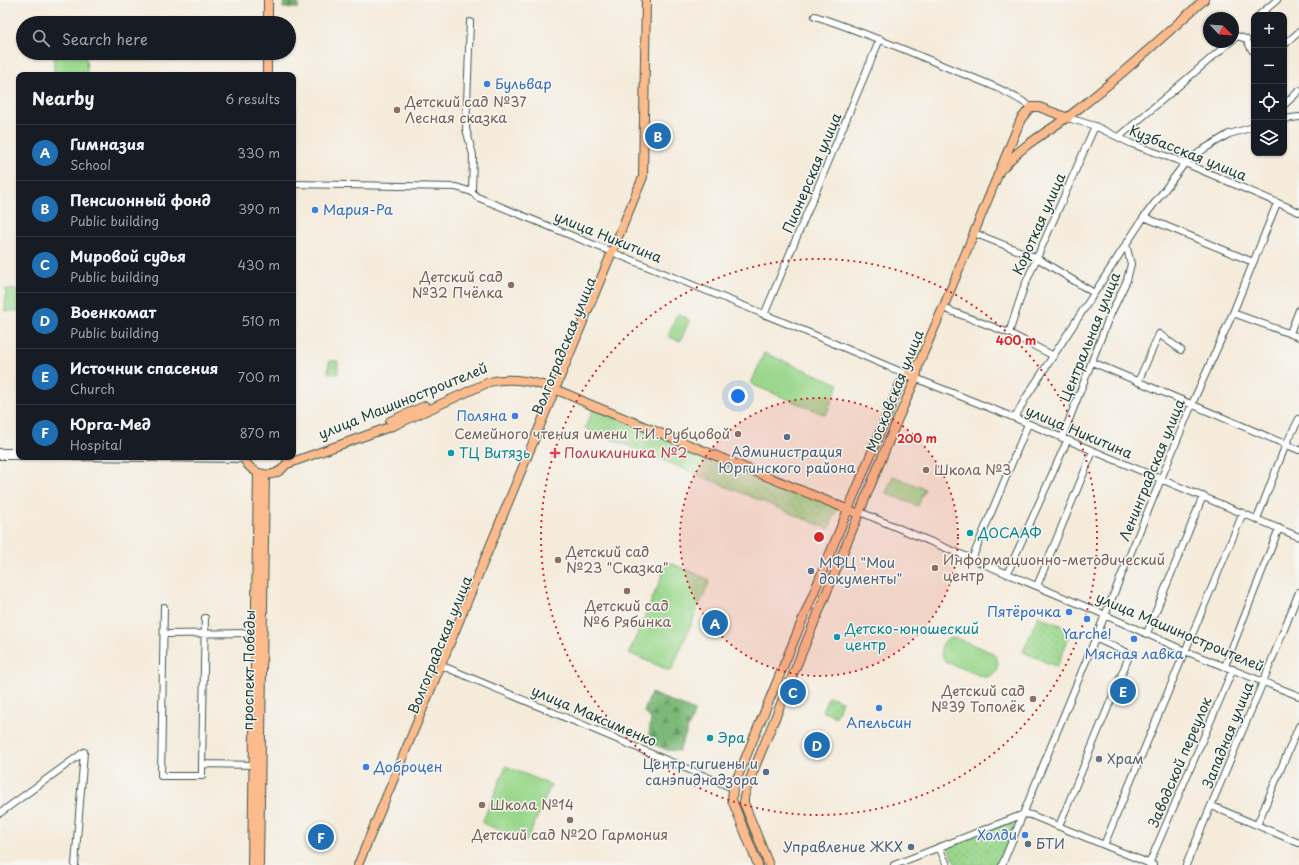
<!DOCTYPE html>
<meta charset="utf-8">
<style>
body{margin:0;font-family:"Playpen Sans",sans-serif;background:#20242c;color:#f1f3f6}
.controls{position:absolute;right:12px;top:12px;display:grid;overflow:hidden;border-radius:8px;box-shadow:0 1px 3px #0004}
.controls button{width:36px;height:36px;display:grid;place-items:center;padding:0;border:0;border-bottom:1px solid #363941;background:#171b24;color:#f1f3f6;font:20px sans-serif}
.compass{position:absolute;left:1203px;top:12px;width:36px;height:36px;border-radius:50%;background:#171b24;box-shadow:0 1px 3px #0004;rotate:115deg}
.you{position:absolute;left:738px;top:396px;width:14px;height:14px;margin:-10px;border:3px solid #fff;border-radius:50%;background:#1a73e8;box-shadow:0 0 0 6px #1a73e833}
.badge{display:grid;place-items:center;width:26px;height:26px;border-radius:50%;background:#1f6fb2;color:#fff;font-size:13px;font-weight:700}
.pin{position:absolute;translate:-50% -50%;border:2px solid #fff;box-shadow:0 1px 4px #0006}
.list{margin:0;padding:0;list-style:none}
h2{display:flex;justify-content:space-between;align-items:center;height:52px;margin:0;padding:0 16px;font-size:17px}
h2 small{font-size:13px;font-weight:400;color:#9ea1a6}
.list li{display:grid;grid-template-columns:26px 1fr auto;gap:12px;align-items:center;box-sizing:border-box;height:56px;padding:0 16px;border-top:1px solid #363941}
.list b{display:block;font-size:15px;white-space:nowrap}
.list p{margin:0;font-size:13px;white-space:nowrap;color:#9ea1a6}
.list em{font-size:13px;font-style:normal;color:#9ea1a6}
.icon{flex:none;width:22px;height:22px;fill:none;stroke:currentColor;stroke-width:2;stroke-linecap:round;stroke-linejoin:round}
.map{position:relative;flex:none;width:1299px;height:865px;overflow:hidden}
.search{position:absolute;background:#171b24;box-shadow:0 1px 3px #0004;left:16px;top:16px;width:280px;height:44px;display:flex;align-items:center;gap:10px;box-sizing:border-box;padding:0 14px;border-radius:22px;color:#9ea1a6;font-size:15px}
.panel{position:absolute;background:#171b24;box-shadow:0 1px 3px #0004;left:16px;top:72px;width:280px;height:388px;border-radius:8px}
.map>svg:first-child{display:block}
.grass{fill:url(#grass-dots);stroke:#5c8a60}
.forest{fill:url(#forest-firs);stroke:#4d7a56}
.garden{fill:#9ad78b;stroke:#5c8a60}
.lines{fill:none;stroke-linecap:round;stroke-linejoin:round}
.minor-casing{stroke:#3f574d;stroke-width:8}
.major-casing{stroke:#3f574d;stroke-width:10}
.minor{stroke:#fff;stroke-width:6}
.major{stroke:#fbbb8d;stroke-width:8}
.ring{fill:none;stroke:#d62828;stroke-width:2;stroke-dasharray:2 4}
.shop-dot{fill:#3f7fe0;stroke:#f6f6f2;stroke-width:1.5}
.education-dot{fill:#8d6e63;stroke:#f6f6f2;stroke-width:1.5}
.service-dot{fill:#5c6f8a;stroke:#f6f6f2;stroke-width:1.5}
.culture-dot{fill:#0f9aa8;stroke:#f6f6f2;stroke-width:1.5}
.health-dot{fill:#e0444e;stroke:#f6f6f2;stroke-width:1.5}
.worship-dot{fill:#6b7280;stroke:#f6f6f2;stroke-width:1.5}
.labels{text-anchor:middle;stroke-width:3;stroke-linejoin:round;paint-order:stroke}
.shop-label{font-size:14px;fill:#366cbe;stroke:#f6f6f2;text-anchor:start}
.education-label{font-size:14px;fill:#785e54;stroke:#f6f6f2;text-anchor:start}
.street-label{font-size:14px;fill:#1f3d34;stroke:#f6f6f2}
.service-label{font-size:14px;fill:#4e5e75;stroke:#f6f6f2;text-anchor:start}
.culture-label{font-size:14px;fill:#0d838f;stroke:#f6f6f2;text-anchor:start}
.health-label{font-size:14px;fill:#be3a42;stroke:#f6f6f2;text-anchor:start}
.worship-label{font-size:14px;fill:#5b616d;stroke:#f6f6f2;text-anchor:start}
.centre{fill:#d62828;stroke:#f6f6f2;stroke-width:2}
.ring-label{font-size:12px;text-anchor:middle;font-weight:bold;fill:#d62828;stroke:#f6f6f2;stroke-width:3;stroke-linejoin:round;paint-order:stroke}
</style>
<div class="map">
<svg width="1299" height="865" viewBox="0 0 1299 865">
<defs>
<pattern id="grass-dots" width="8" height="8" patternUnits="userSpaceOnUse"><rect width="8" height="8" fill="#9ad78b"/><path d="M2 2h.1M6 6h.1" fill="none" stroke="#84b979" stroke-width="1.8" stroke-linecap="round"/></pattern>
<pattern id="forest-firs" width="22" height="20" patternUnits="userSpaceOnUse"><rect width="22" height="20" fill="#7bb877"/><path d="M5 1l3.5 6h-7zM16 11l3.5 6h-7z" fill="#649762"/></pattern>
</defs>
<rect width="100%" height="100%" fill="#f6f6f2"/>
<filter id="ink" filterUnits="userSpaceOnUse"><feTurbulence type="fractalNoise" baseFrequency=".025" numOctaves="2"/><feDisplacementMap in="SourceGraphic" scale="8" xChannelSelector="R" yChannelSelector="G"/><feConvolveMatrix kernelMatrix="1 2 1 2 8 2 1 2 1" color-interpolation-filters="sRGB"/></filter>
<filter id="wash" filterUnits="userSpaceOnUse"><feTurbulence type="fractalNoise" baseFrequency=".012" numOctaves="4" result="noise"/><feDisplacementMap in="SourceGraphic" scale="16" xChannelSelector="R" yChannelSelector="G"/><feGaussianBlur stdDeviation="0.9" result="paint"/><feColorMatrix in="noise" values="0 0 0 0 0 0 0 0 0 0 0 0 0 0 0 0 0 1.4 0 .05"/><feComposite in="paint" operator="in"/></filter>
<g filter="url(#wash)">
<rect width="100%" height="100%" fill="#f5ebdb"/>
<path class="grass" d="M6,289L19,290V311H5Z
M329,361H338V374L328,373Z
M594,406L838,507L829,529L585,428Z
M1038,616L1072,630L1057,667L1023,652Z
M829,696L842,701L836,717L822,711Z
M1006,823L1014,825L1016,828L1001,865H956L948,847Z"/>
<path class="forest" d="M284,0H298V8H283Z
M293,75H296L295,164L293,163Z
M651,693L695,711L679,751L667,750L648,742L651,719L644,712Z"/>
<path class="garden" d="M54,53H86L87,75H54Z
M679,314L687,318L689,321L681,340L678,341L668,336L676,316Z
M764,353L839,384L826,415L751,384Z
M893,476L925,489L918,506L886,493Z
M668,562L710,580L671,671L629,653Z
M950,638H956L993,653L998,662C997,671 994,677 984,677L946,662C939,652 939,644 950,638Z
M506,766L551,785L527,841L482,823Z"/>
</g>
<g filter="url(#ink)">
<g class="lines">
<g class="minor-casing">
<path id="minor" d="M1259,15L1277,0
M815,16C861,31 906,50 951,69C979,80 1007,90 1031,107
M470,22L466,129L473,155L472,192
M1233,40L1237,36L1246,39L1252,50
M1284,45L1299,32
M1284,105L1299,91
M1068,118L1095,126L1132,144L1185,163L1299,212
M1284,119L1299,117
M1119,137L1230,42
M293,184L456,187L472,192L477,197L788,324L925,382L1015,418L1299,537
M1144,217L1253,262
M974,233L1037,258L1094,293
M943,308L1009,333L1054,356
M1233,313L1299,337
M764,315L880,39
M1009,333L1024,287L1095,126
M1290,333L1299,310
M1092,362L1299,450
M1138,382L1159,334L1181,350
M1015,418L1025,399L1144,217L1185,163L1204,149L1229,134L1254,127
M1062,438L1108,320L1127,280L1131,264L1126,244
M0,452H19
M0,456H19
M76,457L243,459
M860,512L1096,611L1185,651L1299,696
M1257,519L1286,444L1299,419
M972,559L1028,424
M1007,574L1067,441
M1037,586L1093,451
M164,607L161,776H202V764L257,765
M1147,633L1203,496
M164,634L255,633
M1225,666L1279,528
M445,667L733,788
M202,764L205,618
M1212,806L1299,843
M0,813L84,752
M1257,825L1299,726
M1059,826L1130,654L1095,638
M1104,845L1243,513
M939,847L947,865
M1149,864L1233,669
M75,865L84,752
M894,865L1024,814L1031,815L1153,865
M1002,865L1192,404L1233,313L1277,203
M1186,865L1263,682L1299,592"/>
</g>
<g class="major-casing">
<path id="major" d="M268,0V23
M267,75V53
M1003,168C1023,143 1052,130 1077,110C1121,76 1162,37 1204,0
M390,421L425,406
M243,457C252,478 279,482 289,459
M287,464L395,425L489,382C524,374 557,389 589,404L859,514
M252,865L258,473
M259,865L265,475
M358,865L643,177L646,0
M758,865L732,800L733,788L900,384L919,363
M769,865L744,803V797L748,784L897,421L916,378L919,363L943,308L1021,119L1031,107H1039L1068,118"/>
</g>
<use href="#minor" class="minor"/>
<use href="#major" class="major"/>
</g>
</g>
<circle cx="819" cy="537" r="139" fill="#d62828" fill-opacity=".12"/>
<g class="ring">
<circle cx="819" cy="537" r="139"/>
<circle cx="819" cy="537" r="278"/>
</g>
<g class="shop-dot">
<circle cx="487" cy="84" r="4"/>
<circle cx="315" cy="210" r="4"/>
<circle cx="515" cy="416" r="4"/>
<circle cx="1069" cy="612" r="4"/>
<circle cx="1087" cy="619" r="4"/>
<circle cx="1134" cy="639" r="4"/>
<circle cx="879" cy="708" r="4"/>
<circle cx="366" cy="767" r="4"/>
<circle cx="1025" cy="835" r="4"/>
</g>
<g class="education-dot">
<circle cx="397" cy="110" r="4"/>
<circle cx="511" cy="285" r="4"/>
<circle cx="738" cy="434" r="4"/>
<circle cx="926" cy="470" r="4"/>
<circle cx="558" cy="560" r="4"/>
<circle cx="935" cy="568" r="4"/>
<circle cx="627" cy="591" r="4"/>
<circle cx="1033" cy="699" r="4"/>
<circle cx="482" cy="805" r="4"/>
<circle cx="570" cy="820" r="4"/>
</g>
<g class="service-dot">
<circle cx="787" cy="437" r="4"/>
<circle cx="811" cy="571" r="4"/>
<circle cx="766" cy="772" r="4"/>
<circle cx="1028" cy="844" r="4"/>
<circle cx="911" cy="847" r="4"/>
</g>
<g class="culture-dot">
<circle cx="451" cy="453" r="4"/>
<circle cx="970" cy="533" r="4"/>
<circle cx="837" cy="637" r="4"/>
<circle cx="710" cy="738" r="4"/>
</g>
<path class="health-dot" d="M553 447h4v4h4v4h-4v4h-4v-4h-4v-4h4z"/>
<circle class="worship-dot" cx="1099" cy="759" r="4"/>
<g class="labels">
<g class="shop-label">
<text x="495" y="89">Бульвар</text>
<text x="323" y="215">Мария-Ра</text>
<text x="507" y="421" text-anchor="end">Поляна</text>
<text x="1061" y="617" text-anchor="end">Пятёрочка</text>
<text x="1087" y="639" text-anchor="middle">Yarche!</text>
<text x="1134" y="659" text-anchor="middle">Мясная лавка</text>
<text x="879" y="728" text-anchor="middle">Апельсин</text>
<text x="374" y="772">Доброцен</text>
<text x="1017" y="840" text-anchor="end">Холди</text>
</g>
<g class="education-label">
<text x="405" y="107">Детский сад №37<tspan x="405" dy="16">Лесная сказка</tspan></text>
<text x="503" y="282" text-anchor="end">Детский сад<tspan x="503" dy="16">№32 Пчёлка</tspan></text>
<text x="730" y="439" text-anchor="end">Семейного чтения имени Т.И. Рубцовой</text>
<text x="934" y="475">Школа №3</text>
<text x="566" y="557">Детский сад<tspan x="566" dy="16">№23 "Сказка"</tspan></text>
<text x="943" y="565">Информационно-методический<tspan x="943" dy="16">центр</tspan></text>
<text x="627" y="611" text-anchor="middle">Детский сад<tspan x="627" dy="16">№6 Рябинка</tspan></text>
<text x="1025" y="696" text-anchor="end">Детский сад<tspan x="1025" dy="16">№39 Тополёк</tspan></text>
<text x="490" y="810">Школа №14</text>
<text x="570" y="840" text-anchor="middle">Детский сад №20 Гармония</text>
</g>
<g class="street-label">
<text transform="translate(1188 153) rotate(22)" y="5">Кузбасская улица</text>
<text transform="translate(812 173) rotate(-67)" y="5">Пионерская улица</text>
<text transform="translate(1039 224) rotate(-66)" y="5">Короткая улица</text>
<text transform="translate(608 237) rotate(22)" y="5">улица Никитина</text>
<text transform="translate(1090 337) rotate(-68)" y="5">Центральная улица</text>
<text transform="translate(564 346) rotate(-68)" y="5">Волгоградская улица</text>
<text transform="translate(895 391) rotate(-68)" y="5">Московская улица</text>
<text transform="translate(403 401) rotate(-22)" y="5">улица Машиностроителей</text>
<text transform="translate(1079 432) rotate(23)" y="5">улица Никитина</text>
<text transform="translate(1152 470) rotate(-68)" y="5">Ленинградская улица</text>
<text transform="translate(1180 632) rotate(23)" y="5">улица Машиностроителей</text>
<text transform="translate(440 645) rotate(-68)" y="5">Волгоградская улица</text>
<text transform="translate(249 670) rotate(-89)" y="5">проспект Победы</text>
<text transform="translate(594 716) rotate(23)" y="5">улица Максименко</text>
<text transform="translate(1228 735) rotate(-68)" y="5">Западная улица</text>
<text transform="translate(1180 762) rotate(-67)" y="5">Заводской переулок</text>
</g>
<g class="service-label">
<text x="787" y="457" text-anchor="middle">Администрация<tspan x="787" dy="16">Юргинского района</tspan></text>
<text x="819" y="568">МФЦ "Мои<tspan x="819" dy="16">документы"</tspan></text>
<text x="758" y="769" text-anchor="end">Центр гигиены и<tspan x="758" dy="16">санэпиднадзора</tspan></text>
<text x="1036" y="849">БТИ</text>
<text x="903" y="852" text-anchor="end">Управление ЖКХ</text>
</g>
<g class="culture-label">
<text x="459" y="458">ТЦ Витязь</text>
<text x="978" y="538">ДОСААФ</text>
<text x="845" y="634">Детско-юношеский<tspan x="845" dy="16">центр</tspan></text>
<text x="718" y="743">Эра</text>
</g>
<g class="health-label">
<text x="564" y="458">Поликлиника №2</text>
</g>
<g class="worship-label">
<text x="1107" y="764">Храм</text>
</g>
</g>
<circle cx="819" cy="537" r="6" class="centre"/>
<g class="ring-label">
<text x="1016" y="345">400 m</text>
<text x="917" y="443">200 m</text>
</g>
</svg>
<div class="controls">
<button>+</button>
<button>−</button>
<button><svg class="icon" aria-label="locate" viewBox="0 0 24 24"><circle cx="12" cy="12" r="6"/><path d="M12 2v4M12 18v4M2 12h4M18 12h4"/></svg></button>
<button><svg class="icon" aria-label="layers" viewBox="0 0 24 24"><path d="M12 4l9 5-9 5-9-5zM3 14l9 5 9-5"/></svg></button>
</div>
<svg class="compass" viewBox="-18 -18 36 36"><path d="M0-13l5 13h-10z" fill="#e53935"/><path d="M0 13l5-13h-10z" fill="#9ea1a6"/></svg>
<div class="you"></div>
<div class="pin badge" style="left:715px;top:623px">A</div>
<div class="pin badge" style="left:658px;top:136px">B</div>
<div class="pin badge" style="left:793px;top:692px">C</div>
<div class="pin badge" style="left:817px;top:745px">D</div>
<div class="pin badge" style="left:1123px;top:691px">E</div>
<div class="pin badge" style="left:321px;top:837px">F</div>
<div class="search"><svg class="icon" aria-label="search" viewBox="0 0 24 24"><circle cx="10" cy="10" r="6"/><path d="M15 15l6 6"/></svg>Search here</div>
<section class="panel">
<h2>Nearby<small>6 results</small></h2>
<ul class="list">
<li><span class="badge">A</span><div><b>Гимназия</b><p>School</p></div><em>330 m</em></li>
<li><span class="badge">B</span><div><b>Пенсионный фонд</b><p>Public building</p></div><em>390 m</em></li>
<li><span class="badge">C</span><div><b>Мировой судья</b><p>Public building</p></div><em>430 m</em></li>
<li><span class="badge">D</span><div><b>Военкомат</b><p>Public building</p></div><em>510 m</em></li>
<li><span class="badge">E</span><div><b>Источник спасения</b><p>Church</p></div><em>700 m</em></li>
<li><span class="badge">F</span><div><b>Юрга-Мед</b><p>Hospital</p></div><em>870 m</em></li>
</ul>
</section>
</div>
